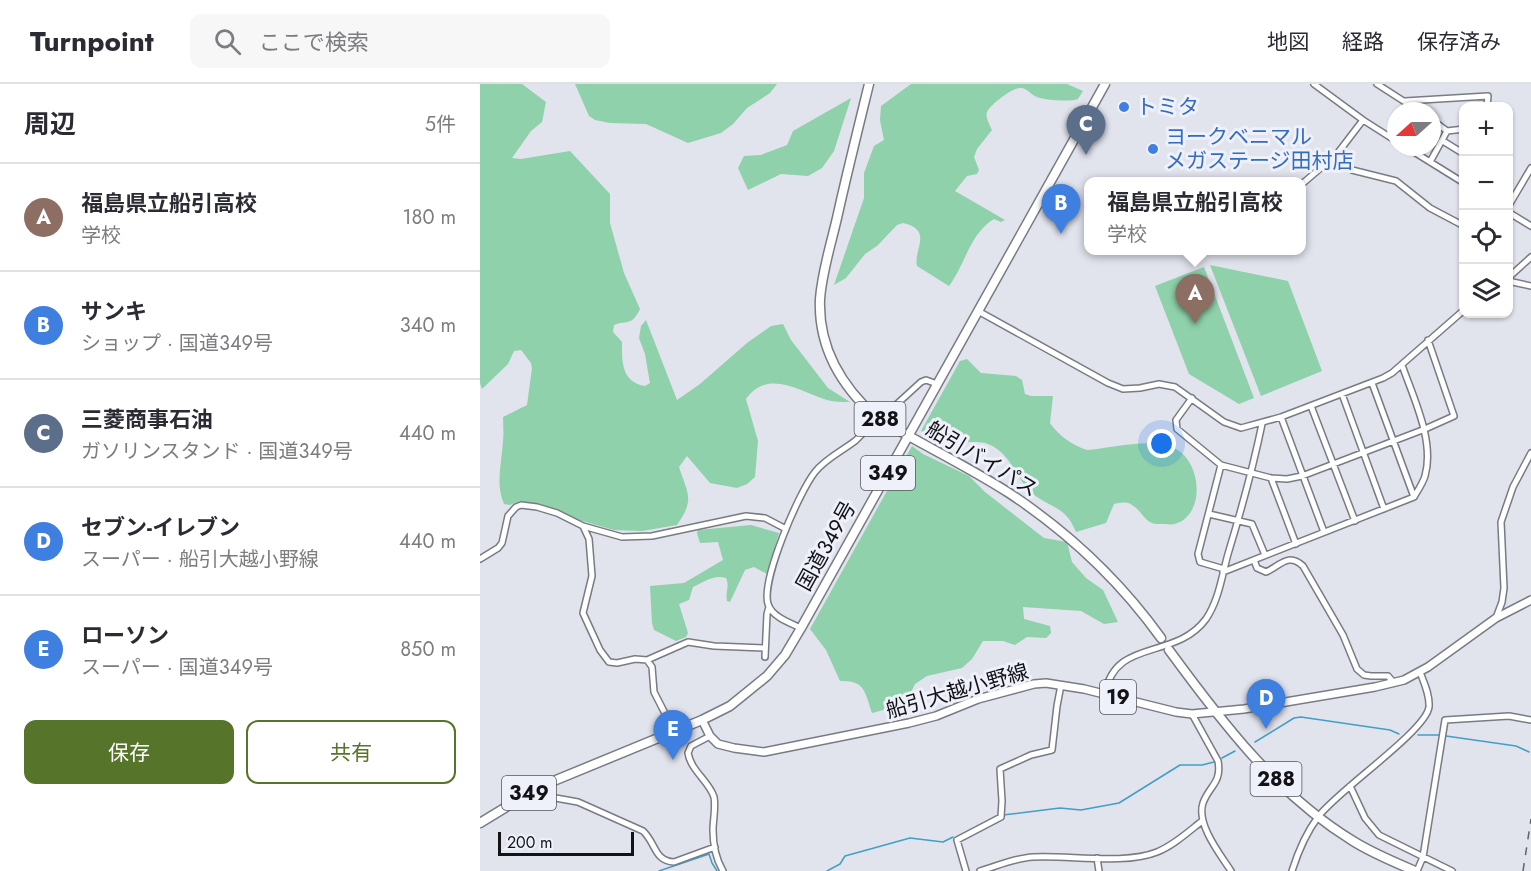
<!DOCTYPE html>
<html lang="ja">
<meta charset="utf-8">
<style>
body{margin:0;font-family:Jost,"Noto Sans JP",sans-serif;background:#f7f7f7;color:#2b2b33}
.controls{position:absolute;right:18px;top:18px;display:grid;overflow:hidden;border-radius:12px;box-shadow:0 2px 4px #0004}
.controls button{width:54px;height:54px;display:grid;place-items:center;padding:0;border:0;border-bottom:2px solid #e1e1e2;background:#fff;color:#2b2b33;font:30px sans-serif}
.compass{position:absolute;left:907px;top:18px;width:54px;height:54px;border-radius:50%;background:#fff;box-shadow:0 2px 4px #0004;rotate:249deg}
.scale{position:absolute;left:18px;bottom:15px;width:136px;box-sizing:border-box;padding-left:6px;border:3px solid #131316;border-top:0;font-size:16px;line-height:21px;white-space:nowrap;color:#131316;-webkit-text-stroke:4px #eef0fa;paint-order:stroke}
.you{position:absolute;left:682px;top:360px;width:21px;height:21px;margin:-15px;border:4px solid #fff;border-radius:50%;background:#1a73e8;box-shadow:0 0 0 9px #1a73e833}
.badge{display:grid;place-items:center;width:39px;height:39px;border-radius:50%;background:#56752a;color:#fff;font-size:20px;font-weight:700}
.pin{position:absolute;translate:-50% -50px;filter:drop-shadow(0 2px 3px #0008)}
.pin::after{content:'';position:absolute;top:32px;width:21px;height:18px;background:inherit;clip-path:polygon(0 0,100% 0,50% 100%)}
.popup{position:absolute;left:604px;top:93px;width:222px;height:78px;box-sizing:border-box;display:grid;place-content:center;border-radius:12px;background:#fff;filter:drop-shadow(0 2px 4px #0005);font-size:20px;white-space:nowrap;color:#7c7c81}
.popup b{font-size:22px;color:#2b2b33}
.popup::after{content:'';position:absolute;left:50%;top:100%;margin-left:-12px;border:12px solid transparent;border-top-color:#fff}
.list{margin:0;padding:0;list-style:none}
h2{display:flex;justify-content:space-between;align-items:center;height:78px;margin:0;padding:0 24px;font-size:26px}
h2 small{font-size:20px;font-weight:400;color:#7c7c81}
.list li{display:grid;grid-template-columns:39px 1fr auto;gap:18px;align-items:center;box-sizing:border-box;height:108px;padding:0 24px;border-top:2px solid #e1e1e2}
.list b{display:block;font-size:22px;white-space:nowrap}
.list p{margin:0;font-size:20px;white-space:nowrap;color:#7c7c81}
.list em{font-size:20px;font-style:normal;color:#7c7c81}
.actions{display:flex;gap:12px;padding:18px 24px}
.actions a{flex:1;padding:14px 0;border:2px solid #56752a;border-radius:12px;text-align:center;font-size:21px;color:#56752a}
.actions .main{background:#56752a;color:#fff}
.icon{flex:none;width:33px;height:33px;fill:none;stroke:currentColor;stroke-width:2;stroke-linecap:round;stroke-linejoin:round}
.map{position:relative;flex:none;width:1051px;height:787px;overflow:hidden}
header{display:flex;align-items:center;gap:36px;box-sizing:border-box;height:84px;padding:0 30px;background:#fff;border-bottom:2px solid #e1e1e2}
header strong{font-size:28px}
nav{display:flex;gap:33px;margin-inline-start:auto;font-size:21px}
.search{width:420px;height:54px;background:#f7f7f7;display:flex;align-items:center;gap:15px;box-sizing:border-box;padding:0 21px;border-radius:12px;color:#7c7c81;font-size:22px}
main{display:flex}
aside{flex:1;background:#fff}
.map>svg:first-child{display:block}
.green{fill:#8ed1aa}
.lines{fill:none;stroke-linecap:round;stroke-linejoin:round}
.stream{stroke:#419fc8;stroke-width:1.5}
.minor-casing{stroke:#797b84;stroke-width:8}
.major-casing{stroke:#797b84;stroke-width:10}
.highway-casing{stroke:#797b84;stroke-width:11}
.minor{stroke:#fff;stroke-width:5}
.major{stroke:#fff;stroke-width:7}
.highway{stroke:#fff;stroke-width:8}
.rail{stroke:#626268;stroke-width:1.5;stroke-dasharray:8 8;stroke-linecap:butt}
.shop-dot{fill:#3f7fe0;stroke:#eef0fa;stroke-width:2}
.labels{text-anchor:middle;stroke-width:6;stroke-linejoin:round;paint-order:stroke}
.shield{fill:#eef0fa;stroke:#55555a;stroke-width:1.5}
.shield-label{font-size:20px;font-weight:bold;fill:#131316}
.shop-label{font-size:21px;fill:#366cbe;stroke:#eef0fa;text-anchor:start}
.street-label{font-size:21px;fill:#131316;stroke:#eef0fa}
</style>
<header>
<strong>Turnpoint</strong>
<div class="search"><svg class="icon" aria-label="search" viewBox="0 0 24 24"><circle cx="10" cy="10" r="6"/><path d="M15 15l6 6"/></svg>ここで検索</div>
<nav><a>地図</a><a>経路</a><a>保存済み</a></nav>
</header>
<main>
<aside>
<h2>周辺<small>5件</small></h2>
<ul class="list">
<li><span class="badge" style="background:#8d6e63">A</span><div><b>福島県立船引高校</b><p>学校</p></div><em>180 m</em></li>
<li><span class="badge" style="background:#3f7fe0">B</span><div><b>サンキ</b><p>ショップ · 国道349号</p></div><em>340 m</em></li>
<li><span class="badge" style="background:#5c6f8a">C</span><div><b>三菱商事石油</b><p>ガソリンスタンド · 国道349号</p></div><em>440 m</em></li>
<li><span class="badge" style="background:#3f7fe0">D</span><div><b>セブン-イレブン</b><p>スーパー · 船引大越小野線</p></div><em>440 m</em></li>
<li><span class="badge" style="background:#3f7fe0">E</span><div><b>ローソン</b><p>スーパー · 国道349号</p></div><em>850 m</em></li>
</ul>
<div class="actions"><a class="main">保存</a><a>共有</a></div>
</aside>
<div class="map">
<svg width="1051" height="787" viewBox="0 0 1051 787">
<rect width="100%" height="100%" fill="#e1e3ed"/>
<path class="green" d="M0,0H42L66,18L62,38L51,47L32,74L41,75L90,67L130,110V139L144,189L160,225C152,242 147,236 134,241L133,248L142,258C142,277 141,298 165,302L170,299L165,270L159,254L161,242L166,236L197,316L220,300L267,259L291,242L303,240L311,256L348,304L370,318C363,318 354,318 347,316C320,308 288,284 266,315L278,357L275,393L267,400L257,404L230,399L207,372L199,383C208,411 215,415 197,441L162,447L134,446L99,436L59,420L39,417L30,421L24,420C15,399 22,379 23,357C24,349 23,341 23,333L47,321L52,284L51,279L41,266L34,267L28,280L2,305L0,299Z
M95,0H297L290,9L267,24L253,40L241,49L208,59L166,40L130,39L115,36L109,32Z
M431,0H587L603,7L598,15C592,18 563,16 557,13C551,11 547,4 541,4C533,3 510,21 507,28C505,33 510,41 512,46L497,65L494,73L499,86L497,90L487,92L475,107L525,136L521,138L514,135C490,149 485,181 469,202L437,182C433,166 454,146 423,139L417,141L397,162L385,170L366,194L354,201L384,114V89L394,62L404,56L400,36L401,22Z
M371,14L354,67L342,84L328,92L301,90L268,106L258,84L264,72L281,71L307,61L313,47Z
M730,181L808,197L842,287L781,312Z
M724,183L774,314L759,320L709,290L675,202Z
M487,275L501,289L536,292L542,296L545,310L551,312H573L570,339C579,352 592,361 607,366C631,364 673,353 694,364C721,376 727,430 695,440C691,441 685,440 681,440C664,441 664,428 652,421C647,417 639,419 634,420L626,439L596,448C584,418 566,425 547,404C534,389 529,368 508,360C503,358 495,358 489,358C471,358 456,358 441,347L480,277Z
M432,362L443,370L489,392L505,408L564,454L587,458L592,478L606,494L623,506L638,538L624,540L601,527L543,523L544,535L570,542L571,549L566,554L547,553L535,561L523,557H503L492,575L482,584L447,592L435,600L429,612L419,622L392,629C385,608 385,596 360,597L346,566L330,545Z
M271,441L299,449L287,490L274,483L265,486L250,518L247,517C245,509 250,502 246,494C234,490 224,498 213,503L209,516L199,520L208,549L206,553L196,557L174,546L172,539L170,502L204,499L243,476L238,458L220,459L217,449L218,446Z"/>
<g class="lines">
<path class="stream" d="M938,651H961
M966,652L1036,662L1049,668
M775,658L814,634L821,633L910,646L919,650
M742,674L755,667
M523,731L580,724L601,726L639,719L700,681H722L734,678
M496,743L516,733
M179,787L229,770L232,779L237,787
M347,787L360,780L365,772L430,754L463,758L473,753"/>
<g class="minor-casing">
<path id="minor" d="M834,0L883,36L916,57
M897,0L939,27
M925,17L1008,12L1007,22
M952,36L967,47L984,45
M963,57L984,70
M926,63L984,99
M857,70L872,86L916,97L950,124L984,142
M950,78L967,47
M822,100L857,70L883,36
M1028,123L1051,84
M1028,128L1051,142
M1028,194L1051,173
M1028,197L1051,202
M498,227L628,299L643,305L660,304L679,300L695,303L744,338L761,344L801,333L903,294L912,289L984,226
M892,299L934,413
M862,310L904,425
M712,314L696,336L697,345L741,381L791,394L807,395L822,392L945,345L974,332L948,256
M831,322L875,437
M406,330L441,298L446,296L457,300
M801,333L844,448
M741,381L718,470L720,478L744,485
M791,394L816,460
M729,430L772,440L785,471
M103,442L142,453L172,452L266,432L285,434L306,445
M0,475L18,464L22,459L28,432L36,423L41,421L57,423L77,429L103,442L109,455L112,492L103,529L120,566L129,578L137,579L155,575L167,576L208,558L234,562L285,564
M774,476L777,484L786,488C800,482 808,468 823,482L863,551L877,585L884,591L891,592H908L914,599
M743,488L934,413C938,406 943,399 945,392C955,357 933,313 922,281
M1016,534L1022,518L1024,504L1021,438L1033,403L1051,369
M321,544C310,539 292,533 288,520C281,496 319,408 335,388C345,375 362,367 375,357C383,350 390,341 397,334
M285,573L287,530L289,523
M167,576L172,583L174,608L194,647
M625,610C635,553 695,577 726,535C739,516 742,491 748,470C761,427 773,384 782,340
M712,630L738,677C742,699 729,702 723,719C716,740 740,770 751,787
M230,652L211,662L208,669C211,687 229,697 234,713C236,724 233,736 233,746C233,760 236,775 243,787
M66,700L70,713L98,718L163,747C176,759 174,777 194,778L235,763
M870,702L885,734L899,751L972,787
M617,774L619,787
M486,787L477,756L521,733L522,717L520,685L551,671L572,666L577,622L581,601
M500,787C517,782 535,774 553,773C589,771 645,781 677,768C694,761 708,748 722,737
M812,787C818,768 826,749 838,733C857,707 946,647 949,623C950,611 944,599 940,588
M937,787L943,773L965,636L1029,632L1051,636"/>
</g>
<g class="major-casing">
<path id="major" d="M222,636L230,652L238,660L254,664L284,668L429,639L456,632L498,615L554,600L566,599L604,605L696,628L712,630L764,625L895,603L924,596L948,583L1016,534L1051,516"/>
</g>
<g class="highway-casing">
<path id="highway" d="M389,0C378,45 367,89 357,134C351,160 342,188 340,215C338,264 362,303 397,334C441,360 487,382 529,409C588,448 640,497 681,554
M689,566C741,637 796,710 873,757C892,769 914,778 935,787
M0,739L59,703L222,636L250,622L287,592L305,571L321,544L625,0"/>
</g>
<use href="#minor" class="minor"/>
<use href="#major" class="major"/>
<use href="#highway" class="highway"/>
<path class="rail" d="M1043,787L1051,735"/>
</g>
<g class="shop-dot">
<circle cx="644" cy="23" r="6"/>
<circle cx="673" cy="65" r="6"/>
</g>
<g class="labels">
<g class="shield">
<rect x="374.5" y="318" width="51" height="34" rx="4.5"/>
<rect x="381" y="372" width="54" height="34" rx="4.5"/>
<rect x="620" y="596" width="36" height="34" rx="4.5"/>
<rect x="770.5" y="678" width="51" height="34" rx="4.5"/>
<rect x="22" y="692" width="54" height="34" rx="4.5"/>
</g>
<g class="shield-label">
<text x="400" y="342">288</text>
<text x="408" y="396">349</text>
<text x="638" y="620">19</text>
<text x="796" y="702">288</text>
<text x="49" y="716">349</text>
</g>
<g class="shop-label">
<text x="656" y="30">トミタ</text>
<text x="685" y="60">ヨークベニマル<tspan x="685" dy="24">メガステージ田村店</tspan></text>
</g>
<g class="street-label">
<text transform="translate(502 375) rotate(31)" y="7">船引バイパス</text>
<text transform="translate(346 462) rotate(-61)" y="7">国道349号</text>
<text transform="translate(477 607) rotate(-16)" y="7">船引大越小野線</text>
</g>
</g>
</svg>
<div class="controls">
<button>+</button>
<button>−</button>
<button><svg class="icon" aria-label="locate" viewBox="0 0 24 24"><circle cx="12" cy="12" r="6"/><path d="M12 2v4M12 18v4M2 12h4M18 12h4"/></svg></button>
<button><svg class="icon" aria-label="layers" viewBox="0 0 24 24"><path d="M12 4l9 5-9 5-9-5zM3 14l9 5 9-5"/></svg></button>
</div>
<svg class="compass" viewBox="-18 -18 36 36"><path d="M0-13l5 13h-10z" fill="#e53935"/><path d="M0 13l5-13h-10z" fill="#7c7c81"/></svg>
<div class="scale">200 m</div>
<div class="you"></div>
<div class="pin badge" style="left:715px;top:240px;background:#8d6e63">A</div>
<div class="popup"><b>福島県立船引高校</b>学校</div>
<div class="pin badge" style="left:581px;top:150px;background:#3f7fe0">B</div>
<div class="pin badge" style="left:606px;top:71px;background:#5c6f8a">C</div>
<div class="pin badge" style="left:786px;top:645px;background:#3f7fe0">D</div>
<div class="pin badge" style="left:193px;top:676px;background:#3f7fe0">E</div>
</div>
</main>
